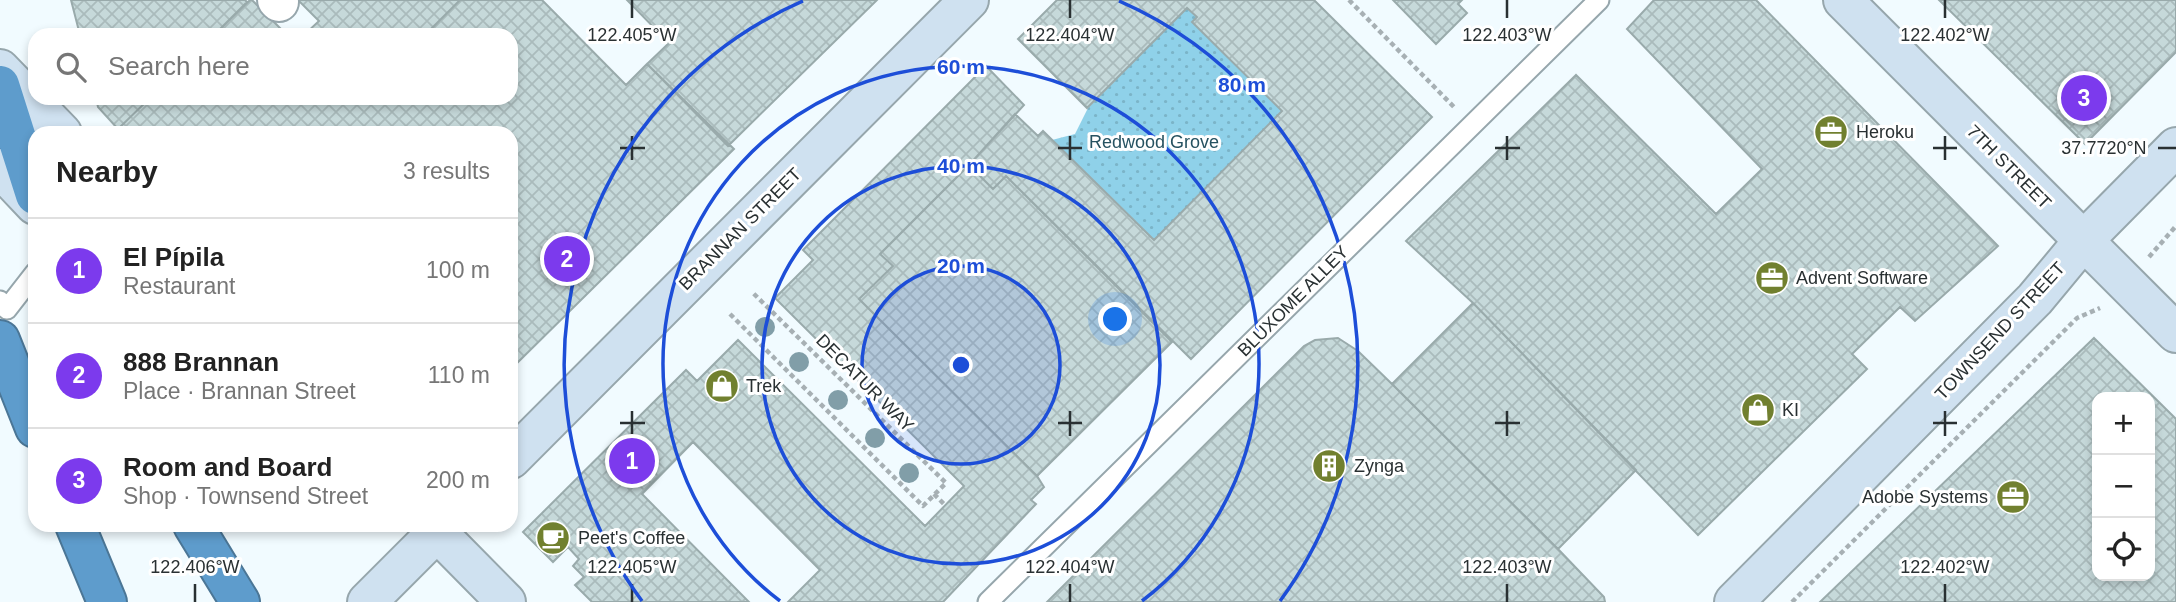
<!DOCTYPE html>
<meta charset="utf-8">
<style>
body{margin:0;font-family:Arial,sans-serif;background:#f2f2f2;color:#222}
.controls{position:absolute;right:21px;bottom:21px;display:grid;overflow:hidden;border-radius:14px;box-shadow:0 4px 10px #0003}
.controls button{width:63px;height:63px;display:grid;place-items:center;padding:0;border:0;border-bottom:2px solid #e0e0e0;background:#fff;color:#222;font:35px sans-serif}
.you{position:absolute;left:1116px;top:320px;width:24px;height:24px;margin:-18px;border:5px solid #fff;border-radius:50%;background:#1a73e8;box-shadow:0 0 0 10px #1a73e833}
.badge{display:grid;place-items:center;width:46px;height:46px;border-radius:50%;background:#7c3aed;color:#fff;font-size:23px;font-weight:700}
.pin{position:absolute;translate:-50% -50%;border:4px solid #fff;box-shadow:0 2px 7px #0006}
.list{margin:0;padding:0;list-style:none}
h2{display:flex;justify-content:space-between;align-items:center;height:91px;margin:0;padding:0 28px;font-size:30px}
h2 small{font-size:23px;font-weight:400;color:#767676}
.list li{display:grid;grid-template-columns:46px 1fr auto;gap:21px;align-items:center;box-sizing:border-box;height:105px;padding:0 28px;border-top:2px solid #e0e0e0}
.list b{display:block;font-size:26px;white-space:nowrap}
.list p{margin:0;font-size:23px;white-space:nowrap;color:#767676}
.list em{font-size:23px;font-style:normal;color:#767676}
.icon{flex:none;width:38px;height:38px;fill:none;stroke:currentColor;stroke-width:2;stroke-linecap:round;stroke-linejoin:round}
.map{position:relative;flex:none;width:2176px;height:602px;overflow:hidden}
.search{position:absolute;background:#fff;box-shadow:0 4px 10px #0003;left:28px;top:28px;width:490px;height:77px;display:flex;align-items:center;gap:18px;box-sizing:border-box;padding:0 24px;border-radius:21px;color:#767676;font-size:26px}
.panel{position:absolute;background:#fff;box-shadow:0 4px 10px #0003;left:28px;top:126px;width:490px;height:406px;border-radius:21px}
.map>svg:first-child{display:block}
.park{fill:url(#park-dots)}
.building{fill:url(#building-cross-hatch);stroke:#99aaab;stroke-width:2;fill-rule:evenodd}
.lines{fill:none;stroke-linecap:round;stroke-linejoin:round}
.lane-casing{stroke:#96a6ac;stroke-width:23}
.street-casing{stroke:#96a6ac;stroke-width:42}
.secondary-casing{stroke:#96a6ac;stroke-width:42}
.highway-casing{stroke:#4b7696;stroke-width:42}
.path{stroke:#a7b0b4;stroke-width:4.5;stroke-dasharray:5 3.5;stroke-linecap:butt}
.lane{stroke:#fff;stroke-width:19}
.street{stroke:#fff;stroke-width:38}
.secondary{stroke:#cfe1f0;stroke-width:38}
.highway{stroke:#5e9ccc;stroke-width:38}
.tree{fill:#819ea8}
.ticks{fill:none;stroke:#293032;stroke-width:2.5}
.ring{fill:none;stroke:#1d4ed8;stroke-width:3.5}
.labels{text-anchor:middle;stroke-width:6;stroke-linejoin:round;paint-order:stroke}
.poi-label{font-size:18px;fill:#293032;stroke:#fff;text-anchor:start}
.park-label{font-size:18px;fill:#265261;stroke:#fff}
.street-label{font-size:18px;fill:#293032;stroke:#fff}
.ticks-label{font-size:18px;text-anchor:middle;fill:#293032;stroke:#fff;stroke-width:6;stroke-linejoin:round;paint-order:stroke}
.centre{fill:#1d4ed8;stroke:#fff;stroke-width:3.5}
.ring-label{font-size:21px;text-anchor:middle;font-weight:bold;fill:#1d4ed8;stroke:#fff;stroke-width:6;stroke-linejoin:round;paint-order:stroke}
</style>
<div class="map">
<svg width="2176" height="602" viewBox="0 0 2176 602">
<defs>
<pattern id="park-dots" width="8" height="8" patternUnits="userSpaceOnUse" patternTransform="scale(1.75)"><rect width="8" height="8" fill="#8fd1e9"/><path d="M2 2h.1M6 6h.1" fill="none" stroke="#7bb4c8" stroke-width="1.8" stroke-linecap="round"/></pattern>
<pattern id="building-cross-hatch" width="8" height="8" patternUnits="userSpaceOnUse" patternTransform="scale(1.75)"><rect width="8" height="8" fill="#c6d9da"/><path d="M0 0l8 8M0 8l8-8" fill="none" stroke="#aabbbc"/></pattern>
</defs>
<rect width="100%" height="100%" fill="#f1fbff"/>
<path class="park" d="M1187,8L1197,17L1192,22L1282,111L1154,240L1052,140L1075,134L1088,108Z"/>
<path class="building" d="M71,0H245L247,2L214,35H80Z
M250,0H252L287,35H214Z
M298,0H460L425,35H304L319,21Z
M460,0H542L626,85L647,64L734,149L511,369V133H122L118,129L150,98H349L355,104L361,98H511V35H425Z
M627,0H877L728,146L647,64L669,43Z
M1057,0H1314L1432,117L1191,359L1006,176L993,189L969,165L1015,114L1038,136L1043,131L1154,240L1282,111L1192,22L1197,17L1187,8L1087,108L1018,39Z
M1393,0H1462L1458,4L1467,13L1436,44Z
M1654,0H1756L1998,246L1915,321L1900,307L1852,354L1867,369L1698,535L1473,303L1406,241L1576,75L1716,214L1762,169L1627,29Z
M1939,0H2176V52L2085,144Z
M986,66L1024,105L969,165L880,254L893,266L859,299L1037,476L1044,487L1031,500L1036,504L943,602H788L820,570L693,442L642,494L749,602H592L575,585L584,577L573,566L579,559L568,547L553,562L523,532L686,370L697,381L738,340L925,526L964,486L775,298L813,260L803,250Z
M96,98H150L118,129L98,107Z
M969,165L993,189L1006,176L1172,342L1037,476L859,299L893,266L880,254Z
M1473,303L1636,470L1558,549L1392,384Z
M1338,338L1358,351L1392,384L1558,549L1604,597L1605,602H1047L1304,346L1315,340Z
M2094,338L2176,419V602H1820ZM2097,397H2150V576H2097Z"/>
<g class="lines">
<g class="lane-casing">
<path id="lane" d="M0,301L7,309L35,273
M988,602L1599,0"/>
</g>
<g class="street-casing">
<path id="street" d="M277,0L279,2"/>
</g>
<g class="secondary-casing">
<path id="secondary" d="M1843,0L2176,333
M0,69L62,133
M0,168L35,205
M511,459L969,0
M430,525L506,602
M367,602L444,525
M1734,602L2035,299L2084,240L2176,147"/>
</g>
<g class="highway-casing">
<path id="highway" d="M0,85L35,195
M0,340L35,428
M75,525L107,602
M193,525L240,602"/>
</g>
<path class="path" d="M1349,0L1454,107
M2149,257L2176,226
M730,314L923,506L946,483L752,292
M934,494L945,505
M1792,602L2077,318L2100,308"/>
<use href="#lane" class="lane"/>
<use href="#street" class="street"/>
<use href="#secondary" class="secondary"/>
<use href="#highway" class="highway"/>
</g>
<g class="tree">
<circle cx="765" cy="327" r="10"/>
<circle cx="799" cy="362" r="10"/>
<circle cx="838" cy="400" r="10"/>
<circle cx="875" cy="438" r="10"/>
<circle cx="909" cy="473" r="10"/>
</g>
<path class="ticks" d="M632,0V18M1070,0V18M1507,0V18M1945,0V18M632,136V160M1070,136V160M1507,136V160M1945,136V160M620,148H645M1058,148H1082M1495,148H1520M1933,148H1957M2158,148H2176M632,411V436M1070,411V436M1507,411V436M1945,411V436M620,423H645M1058,423H1082M1495,423H1520M1933,423H1957M195,584V602M632,584V602M1070,584V602M1507,584V602M1945,584V602"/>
<circle cx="961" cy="365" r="99" fill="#1d4ed8" fill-opacity=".12"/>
<g class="ring">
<circle cx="961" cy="365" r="99"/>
<circle cx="961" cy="365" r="199"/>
<path d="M780 601A298 298 0 1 1 1142 601"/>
<path d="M642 601A397 397 0 0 1 803 1M1119 1A397 397 0 0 1 1280 601"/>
</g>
<defs>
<g id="office-disc" transform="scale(1.75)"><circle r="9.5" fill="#71802f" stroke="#fff"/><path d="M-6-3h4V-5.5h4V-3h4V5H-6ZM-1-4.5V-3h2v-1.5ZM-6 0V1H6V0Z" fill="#fff"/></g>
<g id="shop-disc" transform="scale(1.75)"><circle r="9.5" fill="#71802f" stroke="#fff"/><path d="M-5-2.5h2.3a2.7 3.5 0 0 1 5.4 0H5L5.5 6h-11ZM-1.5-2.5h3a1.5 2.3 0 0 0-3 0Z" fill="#fff"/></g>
<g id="building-disc" transform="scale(1.75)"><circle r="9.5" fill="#71802f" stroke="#fff"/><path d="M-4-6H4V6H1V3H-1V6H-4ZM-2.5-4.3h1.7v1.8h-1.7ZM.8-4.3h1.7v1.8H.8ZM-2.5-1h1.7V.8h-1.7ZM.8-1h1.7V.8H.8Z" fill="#fff"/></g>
<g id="cafe-disc" transform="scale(1.75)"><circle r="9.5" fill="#71802f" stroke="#fff"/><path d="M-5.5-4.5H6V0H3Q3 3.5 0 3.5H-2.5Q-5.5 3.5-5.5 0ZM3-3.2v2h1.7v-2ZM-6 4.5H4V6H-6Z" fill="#fff"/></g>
</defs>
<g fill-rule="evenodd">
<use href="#office-disc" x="1831" y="132"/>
<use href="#office-disc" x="1772" y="278"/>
<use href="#shop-disc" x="722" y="386"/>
<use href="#shop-disc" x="1758" y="410"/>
<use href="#building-disc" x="1329" y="466"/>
<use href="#office-disc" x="2013" y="497"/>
<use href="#cafe-disc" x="553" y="538"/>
</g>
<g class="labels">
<g class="poi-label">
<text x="1856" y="138">Heroku</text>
<text x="1796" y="284">Advent Software</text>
<text x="746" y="392">Trek</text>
<text x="1782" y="416">KI</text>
<text x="1354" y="472">Zynga</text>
<text x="1988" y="503" text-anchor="end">Adobe Systems</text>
<text x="578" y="544">Peet's Coffee</text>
</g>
<g class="park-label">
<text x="1154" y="148">Redwood Grove</text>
</g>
<g class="street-label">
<text transform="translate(2009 167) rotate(45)" y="6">7TH STREET</text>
<text transform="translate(740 229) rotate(-45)" y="6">BRANNAN STREET</text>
<text transform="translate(1293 301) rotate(-45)" y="6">BLUXOME ALLEY</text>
<text transform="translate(2000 331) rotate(-47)" y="6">TOWNSEND STREET</text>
<text transform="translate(865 383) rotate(45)" y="6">DECATUR WAY</text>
</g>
</g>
<g class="ticks-label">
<text x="632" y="41">122.405°W</text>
<text x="1070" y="41">122.404°W</text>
<text x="1507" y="41">122.403°W</text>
<text x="1945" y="41">122.402°W</text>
<text x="2104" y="154">37.7720°N</text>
<text x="195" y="573">122.406°W</text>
<text x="632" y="573">122.405°W</text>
<text x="1070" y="573">122.404°W</text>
<text x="1507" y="573">122.403°W</text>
<text x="1945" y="573">122.402°W</text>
</g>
<circle cx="961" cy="365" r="10" class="centre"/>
<g class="ring-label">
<text x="961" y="74">60 m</text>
<text x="1242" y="92">80 m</text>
<text x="961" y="173">40 m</text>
<text x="961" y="273">20 m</text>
</g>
</svg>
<div class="controls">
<button>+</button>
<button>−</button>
<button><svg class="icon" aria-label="locate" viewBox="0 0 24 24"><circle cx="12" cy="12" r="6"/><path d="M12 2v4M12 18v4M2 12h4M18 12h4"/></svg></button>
</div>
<div class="you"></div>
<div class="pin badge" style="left:632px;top:461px">1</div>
<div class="pin badge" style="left:567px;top:259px">2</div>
<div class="pin badge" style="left:2084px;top:98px">3</div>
<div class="search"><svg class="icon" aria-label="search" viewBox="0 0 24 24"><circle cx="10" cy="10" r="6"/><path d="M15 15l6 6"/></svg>Search here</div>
<section class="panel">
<h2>Nearby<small>3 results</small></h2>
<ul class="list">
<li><span class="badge">1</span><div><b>El Pípila</b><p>Restaurant</p></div><em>100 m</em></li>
<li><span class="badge">2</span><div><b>888 Brannan</b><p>Place · Brannan Street</p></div><em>110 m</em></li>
<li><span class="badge">3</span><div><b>Room and Board</b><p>Shop · Townsend Street</p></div><em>200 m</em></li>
</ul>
</section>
</div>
